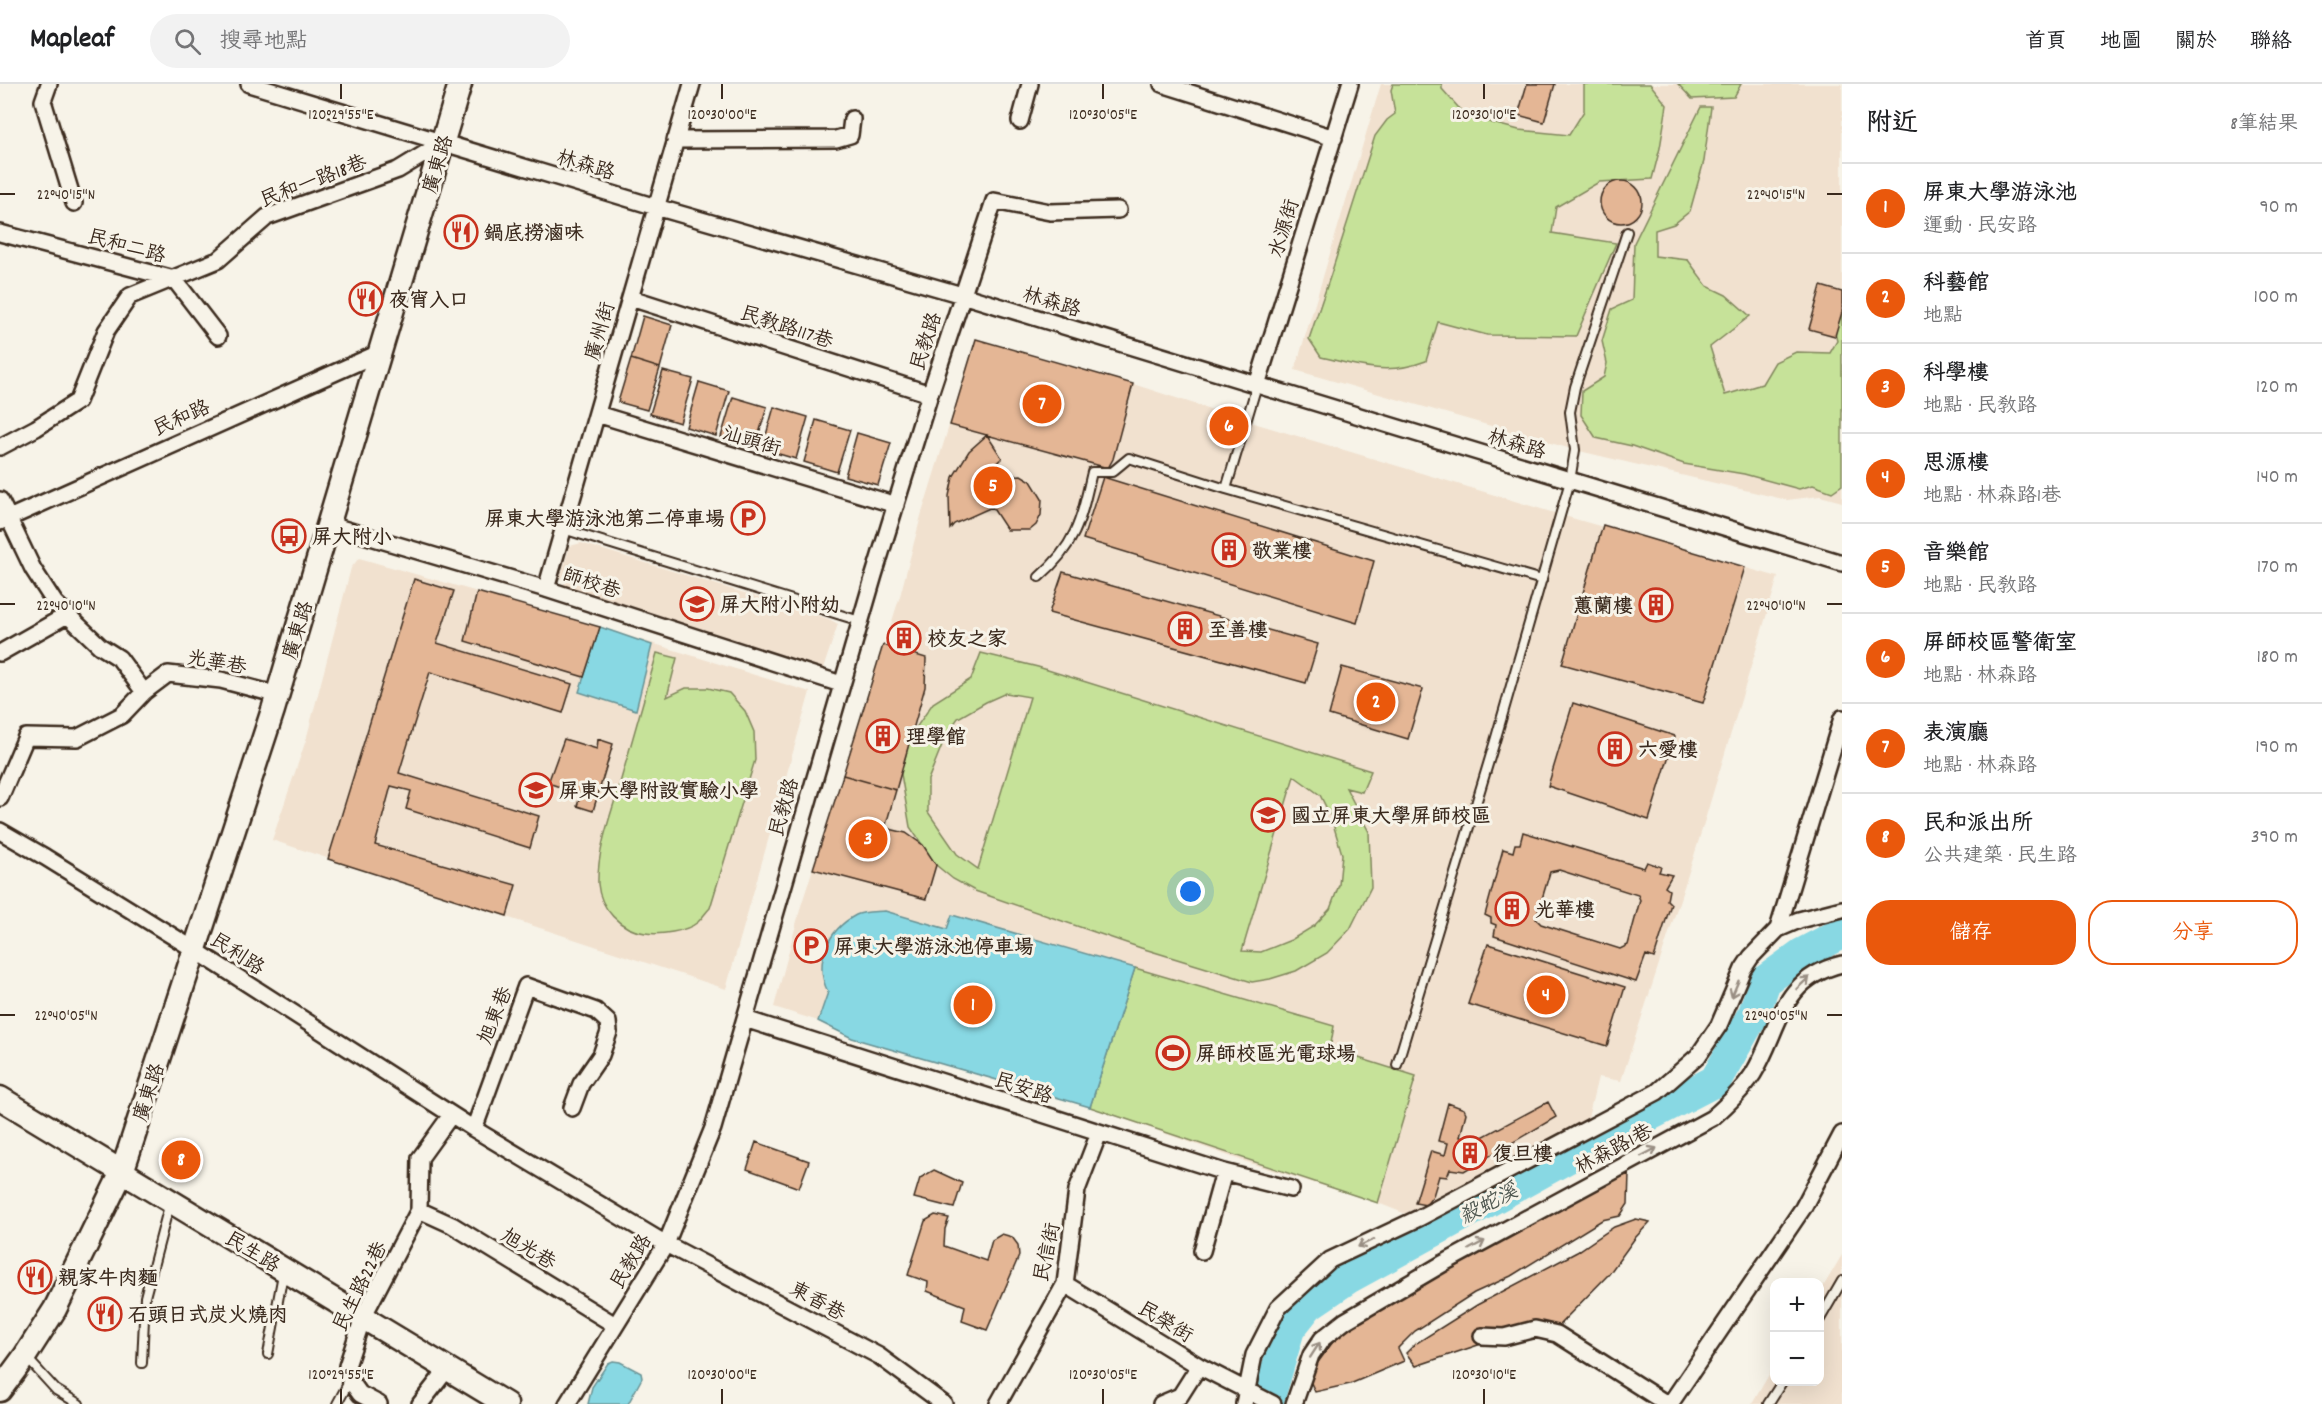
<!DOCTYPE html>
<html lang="zh-TW">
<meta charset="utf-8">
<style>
body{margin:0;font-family:Dekko,"LXGW WenKai TC",sans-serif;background:#f2f2f2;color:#202124}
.controls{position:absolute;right:18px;bottom:18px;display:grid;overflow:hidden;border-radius:12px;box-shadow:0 6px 24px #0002}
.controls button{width:54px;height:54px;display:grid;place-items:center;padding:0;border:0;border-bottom:2px solid #e0e0e0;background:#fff;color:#202124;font:30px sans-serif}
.you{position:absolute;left:1191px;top:808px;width:21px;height:21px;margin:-15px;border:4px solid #fff;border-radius:50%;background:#1a73e8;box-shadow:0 0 0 9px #1a73e833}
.badge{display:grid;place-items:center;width:39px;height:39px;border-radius:50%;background:#ea580c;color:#fff;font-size:20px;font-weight:700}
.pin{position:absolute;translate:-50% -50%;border:3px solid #fff;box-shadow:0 2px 6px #0006}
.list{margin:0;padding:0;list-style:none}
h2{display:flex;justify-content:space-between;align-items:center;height:78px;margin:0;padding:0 24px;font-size:26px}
h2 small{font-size:20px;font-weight:400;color:#757577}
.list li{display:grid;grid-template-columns:39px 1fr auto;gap:18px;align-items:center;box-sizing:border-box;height:90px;padding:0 24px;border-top:2px solid #e0e0e0}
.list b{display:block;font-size:22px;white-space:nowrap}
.list p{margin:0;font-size:20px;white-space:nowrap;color:#757577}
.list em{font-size:20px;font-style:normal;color:#757577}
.actions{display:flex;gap:12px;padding:18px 24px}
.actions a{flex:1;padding:14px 0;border:2px solid #ea580c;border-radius:24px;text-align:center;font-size:21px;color:#ea580c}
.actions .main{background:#ea580c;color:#fff}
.icon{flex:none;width:33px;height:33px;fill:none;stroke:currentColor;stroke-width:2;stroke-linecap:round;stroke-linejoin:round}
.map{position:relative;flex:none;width:1842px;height:1320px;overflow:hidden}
header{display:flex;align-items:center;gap:36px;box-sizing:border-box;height:84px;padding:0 30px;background:#fff;border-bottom:2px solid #e0e0e0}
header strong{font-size:28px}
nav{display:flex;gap:33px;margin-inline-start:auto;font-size:21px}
.search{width:420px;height:54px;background:#f2f2f2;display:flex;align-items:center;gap:15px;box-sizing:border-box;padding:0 21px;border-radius:33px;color:#757577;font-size:22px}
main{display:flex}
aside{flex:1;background:#fff}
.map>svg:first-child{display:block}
.built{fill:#f1e1cf}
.green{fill:#c6e299;stroke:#80865c;stroke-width:1.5;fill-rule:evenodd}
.water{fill:#88d8e3;stroke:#699294;stroke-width:1.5}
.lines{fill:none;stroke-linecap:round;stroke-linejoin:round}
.river{stroke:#88d8e3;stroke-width:32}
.building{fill:#e4b695;stroke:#3b2a1e;stroke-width:1.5;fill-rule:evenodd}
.lane-casing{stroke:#3b2a1e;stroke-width:12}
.street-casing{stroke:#3b2a1e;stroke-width:20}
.secondary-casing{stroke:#3b2a1e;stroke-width:27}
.lane{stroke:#f7f3e8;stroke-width:8}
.street{stroke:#f7f3e8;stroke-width:15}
.secondary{stroke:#f7f3e8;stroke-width:22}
.oneway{stroke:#998e83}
.ticks{fill:none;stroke:#3b2a1e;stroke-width:2}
.labels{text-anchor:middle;stroke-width:6;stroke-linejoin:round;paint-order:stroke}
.street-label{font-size:20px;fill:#3b2a1e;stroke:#f7f3e8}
.poi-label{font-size:20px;font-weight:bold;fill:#3b2a1e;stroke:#f7f3e8;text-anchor:start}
.water-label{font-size:21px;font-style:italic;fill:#4e564f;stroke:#f7f3e8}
.ticks-label{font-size:15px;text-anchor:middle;fill:#3b2a1e;stroke:#f7f3e8;stroke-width:6;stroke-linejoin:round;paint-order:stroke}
</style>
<header>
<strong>Mapleaf</strong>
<div class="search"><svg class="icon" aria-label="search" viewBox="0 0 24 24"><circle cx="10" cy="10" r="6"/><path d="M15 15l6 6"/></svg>搜尋地點</div>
<nav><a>首頁</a><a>地圖</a><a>關於</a><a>聯絡</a></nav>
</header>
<main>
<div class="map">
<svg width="1842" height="1320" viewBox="0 0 1842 1320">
<rect width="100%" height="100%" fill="#f7f3e8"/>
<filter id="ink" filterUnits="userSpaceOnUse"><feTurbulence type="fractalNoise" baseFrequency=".0167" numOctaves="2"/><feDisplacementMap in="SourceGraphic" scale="12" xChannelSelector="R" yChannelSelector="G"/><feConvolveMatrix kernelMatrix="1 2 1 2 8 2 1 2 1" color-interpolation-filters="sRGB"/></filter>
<g filter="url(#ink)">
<path class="built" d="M1381,0H1842V418L1820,412L1787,416L1575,366L1295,286Z
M976,255L1133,300L1247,337L1561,431L1778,493L1694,772L1621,997L1598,993L1588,1034L1411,1132L1378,1119L1243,1077L1090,1023L852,954L818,937L774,923L801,822L900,512L921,432Z
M581,459L829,535L838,540L823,585L567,504L560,493L570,462Z
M359,474L600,543L810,608L726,905L272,756L306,656L351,484Z
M1842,1171V1320H1752L1774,1282V1298H1820V1208Z"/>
<path class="green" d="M1393,0H1442V5L1466,32L1519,46L1569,51L1584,27V0H1650L1667,21L1660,64L1652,95L1599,98L1556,123L1552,149L1616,159L1576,252L1487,251L1438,238L1426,277C1386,292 1361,282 1321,273L1309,255L1331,190L1375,52L1387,36L1395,30L1391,6Z
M1678,0H1741L1734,13L1692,15Z
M1701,23H1711L1704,77L1690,127L1674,140L1655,146V172L1688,176L1707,202L1726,211L1750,232L1710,263L1725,311L1762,300L1775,278L1796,268L1830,269L1837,257L1831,233L1842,210V401L1832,408L1813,401L1799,405L1744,390L1684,380L1632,362L1596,354L1581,331L1582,307L1604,293L1607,279L1602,257L1612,225L1632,216L1634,159Z
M657,569L677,574L667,613L686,604H708L729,609L745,627L754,648L755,676L710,824C706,828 702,834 698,838C686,848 660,851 645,849C620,846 600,824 598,800C597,768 609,736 618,706C631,660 644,615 657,569Z
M981,569L1038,583L1371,687L1362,708L1346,704L1369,748L1371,803L1350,845L1327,869L1296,887L1270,895L1252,898L1141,864L975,807L953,795L936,781L910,743L901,690L911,651L933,619L971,595ZM1006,609L1030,613L978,785L957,770L928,728V696L946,651L958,634L986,618ZM1294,692L1320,711L1331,733L1342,770L1339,801L1330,825L1314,842L1291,856L1261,868L1242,867Z
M1135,884L1334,942L1330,965L1416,992L1378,1119L1090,1023Z"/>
<path class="water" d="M600,543L652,561L636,626L579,608Z
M885,827L947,845L952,831L1135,884L1090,1023L852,954L818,937L828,908C813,878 828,846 856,831C864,827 876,828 885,827Z
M613,1277L620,1278L641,1289L642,1294L628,1320H588L592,1303L608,1279Z"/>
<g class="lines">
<path class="river" d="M1267,1320L1289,1245L1308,1221L1348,1194L1567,1074L1715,997L1754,929L1765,897L1802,870L1842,849"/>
</g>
<path class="building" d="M1527,0H1555L1544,38L1518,31Z
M1600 118a21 21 0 1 1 42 0a21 21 0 1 1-42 0Z
M1821,202L1842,208V228L1835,252L1809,245Z
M643,232L672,241L660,284L631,275Z
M976,255L1133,300L1113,375L1108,384L950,341Z
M631,275L660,284L647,326L618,318Z
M663,287L693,295L680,339L650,330Z
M699,298L729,307L716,352L686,343Z
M733,313L767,323L755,363L721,353Z
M774,323L808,333L796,375L762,365Z
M1212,331L1238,332L1243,340L1239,350L1231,353L1209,337Z
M816,336L850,346L837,388L804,378Z
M857,349L891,359L878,401L845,392Z
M987,351L1002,374L992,383L999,393L1021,391L1031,397L1042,415L1041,431L1036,441L1030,446H1007L992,423L954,440L950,445L949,412L953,393L969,367Z
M1103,393L1374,477L1357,539L1083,455Z
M1603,441L1745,483L1703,619L1562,580Z
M1063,488L1318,560L1306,599L1049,529Z
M414,495L454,507L437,559L572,600L563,629L430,588L399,689L539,732L530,764L406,725L411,707L391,702L375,761L516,801L507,832L328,775Z
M477,508L600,543L584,593L465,557Z
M896,540L919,547L913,570L889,562Z
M883,561L926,574L925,603L896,706L843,691Z
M1342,583L1423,605L1408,655L1329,631Z
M1573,619L1675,652L1649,736L1548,702Z
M564,655L597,665L598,655L613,660L593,727L577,722L581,710L548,699Z
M843,691L896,706L885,744L906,749L923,761L936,781L926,815L813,785Z
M1523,748L1644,784L1647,778L1661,783L1659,788L1672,791L1665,803L1669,806L1667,816L1671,820L1654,874L1646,871L1636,898L1494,852L1496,841L1491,839V834L1485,831L1503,765L1513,768L1515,760H1520ZM1559,786L1638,811L1640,816L1628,861L1620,865L1541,840L1536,835L1550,788Z
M1488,860L1625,903L1607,962L1468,920Z
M1548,1018L1556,1033L1464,1087L1450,1085L1447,1093L1439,1092L1433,1112L1426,1121L1415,1119L1431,1067L1445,1071L1448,1059L1438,1057L1448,1019L1464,1025L1466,1029L1460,1053L1475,1057Z
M756,1058L809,1077L799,1104L747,1085Z
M934,1086L962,1099L954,1124L914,1114L920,1094Z
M1629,1090L1628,1120L1620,1132L1602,1136L1511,1192L1474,1209L1415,1247L1398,1264L1404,1277L1350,1300L1315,1308L1308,1292L1335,1255L1386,1218L1607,1098Z
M935,1131L949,1134L945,1145L944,1162L986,1177L992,1156L1002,1150L1012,1153L1018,1161L1019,1172L987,1246L962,1237L965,1222L927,1207L928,1198L908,1191L925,1137Z
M1636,1135L1650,1138L1635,1154L1609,1190L1559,1241L1490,1257L1416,1282L1406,1269L1415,1260L1477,1221L1577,1168L1614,1143Z"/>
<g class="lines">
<g class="lane-casing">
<path id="lane" d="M1226,405L1257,301
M563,445L860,537
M1039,493C1077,460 1081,435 1092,388H1112L1129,374L1226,405L1542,496
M1397,981L1495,657L1570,397L1575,366L1570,328L1575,303L1627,148
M1820,1235L1842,1197
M268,1270L283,1190
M26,1273L56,1306L79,1320
M142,1279L145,1213L170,1118
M337,1320L350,1296
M1768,1320L1782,1298"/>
</g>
<g class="street-casing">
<path id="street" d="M49,0L43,17L74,119
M249,0L656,123L962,211L1842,479
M1162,0L1334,54
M1020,37L1030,0
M675,56L836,55L850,51L852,35
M0,149L174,195L218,252
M631,214L930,310
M1257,301L1350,0
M597,330L896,421
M0,363L36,344L78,317L106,247L130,212L218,176L267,133L398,86L444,58
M0,416L33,485L55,519L100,562L119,574L144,608
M0,438L381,268
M330,441L546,505L841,600
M546,505L692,0
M0,569L67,531
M0,714L26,653L77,654L122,631L144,608L168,590L221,596L278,611
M0,747L45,773L195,866L474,1045L666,1160L879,1272L944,1320
M1778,845L1842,634
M745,935L1224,1088L1291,1105
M474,1045L526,902L596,927L608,938L609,948L601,971L581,1000L572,1024
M419,1126L452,1141L615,1241
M1202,1167L1224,1088
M1065,1200L1199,1282L1273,1320
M1482,1252L1504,1253L1535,1245L1557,1250L1667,1320
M379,1320L360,1310L350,1296L347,1282L363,1233L419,1126L420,1074L451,1031
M420,1320L448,1284
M567,1320L666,1160L713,1044L874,491L930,310L994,117L1050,128L1118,126
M998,1320L1065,1200L1077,1106L1099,1049
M1161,1320L1180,1312L1199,1282
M1244,1320L1254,1271L1278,1224L1330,1176L1419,1134L1657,1008L1698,972L1719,941L1743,885L1751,873L1778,845L1799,836L1842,825
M1294,1320L1311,1271L1322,1255L1345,1237L1444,1179L1712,1034C1727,1021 1741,1008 1753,990C1781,944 1779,895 1842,880
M1670,1320L1803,1124L1842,1050"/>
</g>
<g class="secondary-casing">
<path id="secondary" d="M0,1014L506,1320
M0,1306L25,1272L55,1225L122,1088L273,626L460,0"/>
</g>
<use href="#lane" class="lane"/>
<use href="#street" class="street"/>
<use href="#secondary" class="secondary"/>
</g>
<defs><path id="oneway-shaft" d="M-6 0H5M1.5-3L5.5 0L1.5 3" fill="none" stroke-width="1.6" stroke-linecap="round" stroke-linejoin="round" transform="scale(1.5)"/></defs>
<g class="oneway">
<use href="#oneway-shaft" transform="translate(1803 899) rotate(-43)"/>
<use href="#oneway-shaft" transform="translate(1735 905) rotate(113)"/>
<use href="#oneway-shaft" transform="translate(1649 1068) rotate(-28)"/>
<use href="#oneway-shaft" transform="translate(1366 1159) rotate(155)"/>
<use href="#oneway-shaft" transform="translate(1477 1161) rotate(-28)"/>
<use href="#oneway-shaft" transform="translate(1315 1266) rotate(-57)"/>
</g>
</g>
<path class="ticks" d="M341,0V15M722,0V15M1103,0V15M1484,0V15M0,110H15M1827,110H1842M0,520H15M1827,520H1842M0,931H15M1827,931H1842M341,1305V1320M722,1305V1320M1103,1305V1320M1484,1305V1320"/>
<defs>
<g id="restaurant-ring" transform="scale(1.725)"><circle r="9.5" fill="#f7f3e8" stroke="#c8321e" stroke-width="1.5"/><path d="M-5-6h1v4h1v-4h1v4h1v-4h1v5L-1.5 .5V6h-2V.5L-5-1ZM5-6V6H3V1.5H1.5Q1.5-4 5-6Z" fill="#c8321e"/></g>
<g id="parking-ring" transform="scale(1.725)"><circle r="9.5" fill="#f7f3e8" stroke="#c8321e" stroke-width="1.5"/><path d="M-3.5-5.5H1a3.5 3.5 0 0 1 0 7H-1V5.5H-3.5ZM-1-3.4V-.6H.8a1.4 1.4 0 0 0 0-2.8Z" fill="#c8321e"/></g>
<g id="bus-ring" transform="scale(1.725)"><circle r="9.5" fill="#f7f3e8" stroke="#c8321e" stroke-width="1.5"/><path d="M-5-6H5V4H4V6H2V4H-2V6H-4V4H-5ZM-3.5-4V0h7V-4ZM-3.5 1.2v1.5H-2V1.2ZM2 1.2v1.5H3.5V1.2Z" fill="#c8321e"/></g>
<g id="building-ring" transform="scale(1.725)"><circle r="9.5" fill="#f7f3e8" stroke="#c8321e" stroke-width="1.5"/><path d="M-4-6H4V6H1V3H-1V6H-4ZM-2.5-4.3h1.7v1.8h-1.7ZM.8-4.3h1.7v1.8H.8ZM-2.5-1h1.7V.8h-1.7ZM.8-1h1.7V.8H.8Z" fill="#c8321e"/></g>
<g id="school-ring" transform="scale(1.725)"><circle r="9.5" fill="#f7f3e8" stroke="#c8321e" stroke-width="1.5"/><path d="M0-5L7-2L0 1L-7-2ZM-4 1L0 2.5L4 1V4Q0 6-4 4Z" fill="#c8321e"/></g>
<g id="university-ring" transform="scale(1.725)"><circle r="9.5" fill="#f7f3e8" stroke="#c8321e" stroke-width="1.5"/><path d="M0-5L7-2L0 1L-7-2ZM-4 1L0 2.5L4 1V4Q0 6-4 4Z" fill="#c8321e"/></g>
<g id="stadium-ring" transform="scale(1.725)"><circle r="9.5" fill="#f7f3e8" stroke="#c8321e" stroke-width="1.5"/><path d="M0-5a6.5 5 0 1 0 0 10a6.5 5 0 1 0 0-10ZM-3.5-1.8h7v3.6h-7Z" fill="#c8321e"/></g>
</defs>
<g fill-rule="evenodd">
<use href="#restaurant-ring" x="461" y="148"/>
<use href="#restaurant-ring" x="366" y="215"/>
<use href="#parking-ring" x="748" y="434"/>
<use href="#bus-ring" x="289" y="452"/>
<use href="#building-ring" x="1229" y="466"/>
<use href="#school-ring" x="697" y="520"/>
<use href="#building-ring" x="1656" y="521"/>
<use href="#building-ring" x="1185" y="545"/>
<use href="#building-ring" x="904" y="554"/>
<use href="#building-ring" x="883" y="652"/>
<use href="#building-ring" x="1615" y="665"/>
<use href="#school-ring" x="536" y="706"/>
<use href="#university-ring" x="1268" y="731"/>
<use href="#building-ring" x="1512" y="825"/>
<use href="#parking-ring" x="811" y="862"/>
<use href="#stadium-ring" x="1173" y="969"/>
<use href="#building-ring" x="1470" y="1069"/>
<use href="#restaurant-ring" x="35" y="1193"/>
<use href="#restaurant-ring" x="105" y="1230"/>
</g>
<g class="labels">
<g class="street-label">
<text transform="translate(437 80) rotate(-73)" y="7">廣東路</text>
<text transform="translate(586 80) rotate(17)" y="7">林森路</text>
<text transform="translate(313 96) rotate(-21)" y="7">民和一路18巷</text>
<text transform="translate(1283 144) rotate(-73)" y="7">水源街</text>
<text transform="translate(127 161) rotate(15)" y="7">民和二路</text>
<text transform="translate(1052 217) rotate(17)" y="7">林森路</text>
<text transform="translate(787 242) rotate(18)" y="7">民教路117巷</text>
<text transform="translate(599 247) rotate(-74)" y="7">廣州街</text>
<text transform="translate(925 257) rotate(-72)" y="7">民教路</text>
<text transform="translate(181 333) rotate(-24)" y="7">民和路</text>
<text transform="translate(752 356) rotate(17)" y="7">汕頭街</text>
<text transform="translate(1517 359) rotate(17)" y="7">林森路</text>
<text transform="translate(592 498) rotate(18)" y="7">師校巷</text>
<text transform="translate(297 546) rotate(-73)" y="7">廣東路</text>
<text transform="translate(217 577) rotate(10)" y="7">光華巷</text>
<text transform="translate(783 723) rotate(-74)" y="7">民教路</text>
<text transform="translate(238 869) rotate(33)" y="7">民利路</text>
<text transform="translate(494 931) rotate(-68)" y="7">旭東巷</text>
<text transform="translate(1024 1003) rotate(18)" y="7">民安路</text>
<text transform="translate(148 1008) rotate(-72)" y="7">廣東路</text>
<text transform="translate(1613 1064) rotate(-28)" y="7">林森路1巷</text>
<text transform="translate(529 1164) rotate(31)" y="7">旭光巷</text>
<text transform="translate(253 1167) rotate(31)" y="7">民生路</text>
<text transform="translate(1046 1168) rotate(-78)" y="7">民信街</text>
<text transform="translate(630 1177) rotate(-59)" y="7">民教路</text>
<text transform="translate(359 1202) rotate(-64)" y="7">民生路22巷</text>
<text transform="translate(818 1216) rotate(28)" y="7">東香巷</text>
<text transform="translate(1166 1237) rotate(31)" y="7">民榮街</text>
</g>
<g class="poi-label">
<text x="484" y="155">鍋底撈滷味</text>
<text x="389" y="222">夜宵入口</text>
<text x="725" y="441" text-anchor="end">屏東大學游泳池第二停車場</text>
<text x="312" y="459">屏大附小</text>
<text x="1252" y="473">敬業樓</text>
<text x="720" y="527">屏大附小附幼</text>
<text x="1633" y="528" text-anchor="end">蕙蘭樓</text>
<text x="1208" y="552">至善樓</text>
<text x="927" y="561">校友之家</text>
<text x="906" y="659">理學館</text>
<text x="1638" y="672">六愛樓</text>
<text x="559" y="713">屏東大學附設實驗小學</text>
<text x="1291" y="738">國立屏東大學屏師校區</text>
<text x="1535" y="832">光華樓</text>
<text x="834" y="869">屏東大學游泳池停車場</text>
<text x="1196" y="976">屏師校區光電球場</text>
<text x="1493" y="1076">復旦樓</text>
<text x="58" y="1200">親家牛肉麵</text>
<text x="128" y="1237">石頭日式炭火燒肉</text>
</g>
<g class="water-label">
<text transform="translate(1488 1119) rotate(-28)" y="7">殺蛇溪</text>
</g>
</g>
<g class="ticks-label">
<text x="341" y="35">120°29'55"E</text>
<text x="722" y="35">120°30'00"E</text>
<text x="1103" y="35">120°30'05"E</text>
<text x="1484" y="35">120°30'10"E</text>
<text x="66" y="115">22°40'15"N</text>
<text x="1776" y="115">22°40'15"N</text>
<text x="66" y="526">22°40'10"N</text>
<text x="1776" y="526">22°40'10"N</text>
<text x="66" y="936">22°40'05"N</text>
<text x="1776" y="936">22°40'05"N</text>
<text x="341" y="1295">120°29'55"E</text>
<text x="722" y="1295">120°30'00"E</text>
<text x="1103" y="1295">120°30'05"E</text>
<text x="1484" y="1295">120°30'10"E</text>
</g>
</svg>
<div class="controls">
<button>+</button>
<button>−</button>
</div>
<div class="you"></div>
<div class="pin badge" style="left:973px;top:921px">1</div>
<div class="pin badge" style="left:1376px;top:618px">2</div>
<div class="pin badge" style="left:868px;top:755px">3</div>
<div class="pin badge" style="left:1546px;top:911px">4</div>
<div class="pin badge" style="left:993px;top:402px">5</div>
<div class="pin badge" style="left:1229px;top:342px">6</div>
<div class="pin badge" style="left:1042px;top:320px">7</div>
<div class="pin badge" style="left:181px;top:1076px">8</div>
</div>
<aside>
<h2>附近<small>8筆結果</small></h2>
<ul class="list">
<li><span class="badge">1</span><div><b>屏東大學游泳池</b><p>運動 · 民安路</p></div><em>90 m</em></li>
<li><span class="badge">2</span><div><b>科藝館</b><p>地點</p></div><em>100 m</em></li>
<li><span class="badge">3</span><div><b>科學樓</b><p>地點 · 民教路</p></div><em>120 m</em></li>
<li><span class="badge">4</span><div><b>思源樓</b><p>地點 · 林森路1巷</p></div><em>140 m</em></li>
<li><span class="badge">5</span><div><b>音樂館</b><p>地點 · 民教路</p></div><em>170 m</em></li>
<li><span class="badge">6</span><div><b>屏師校區警衛室</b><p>地點 · 林森路</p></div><em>180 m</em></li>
<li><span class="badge">7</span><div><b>表演廳</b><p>地點 · 林森路</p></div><em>190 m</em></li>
<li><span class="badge">8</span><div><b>民和派出所</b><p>公共建築 · 民生路</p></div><em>390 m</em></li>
</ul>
<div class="actions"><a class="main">儲存</a><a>分享</a></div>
</aside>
</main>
